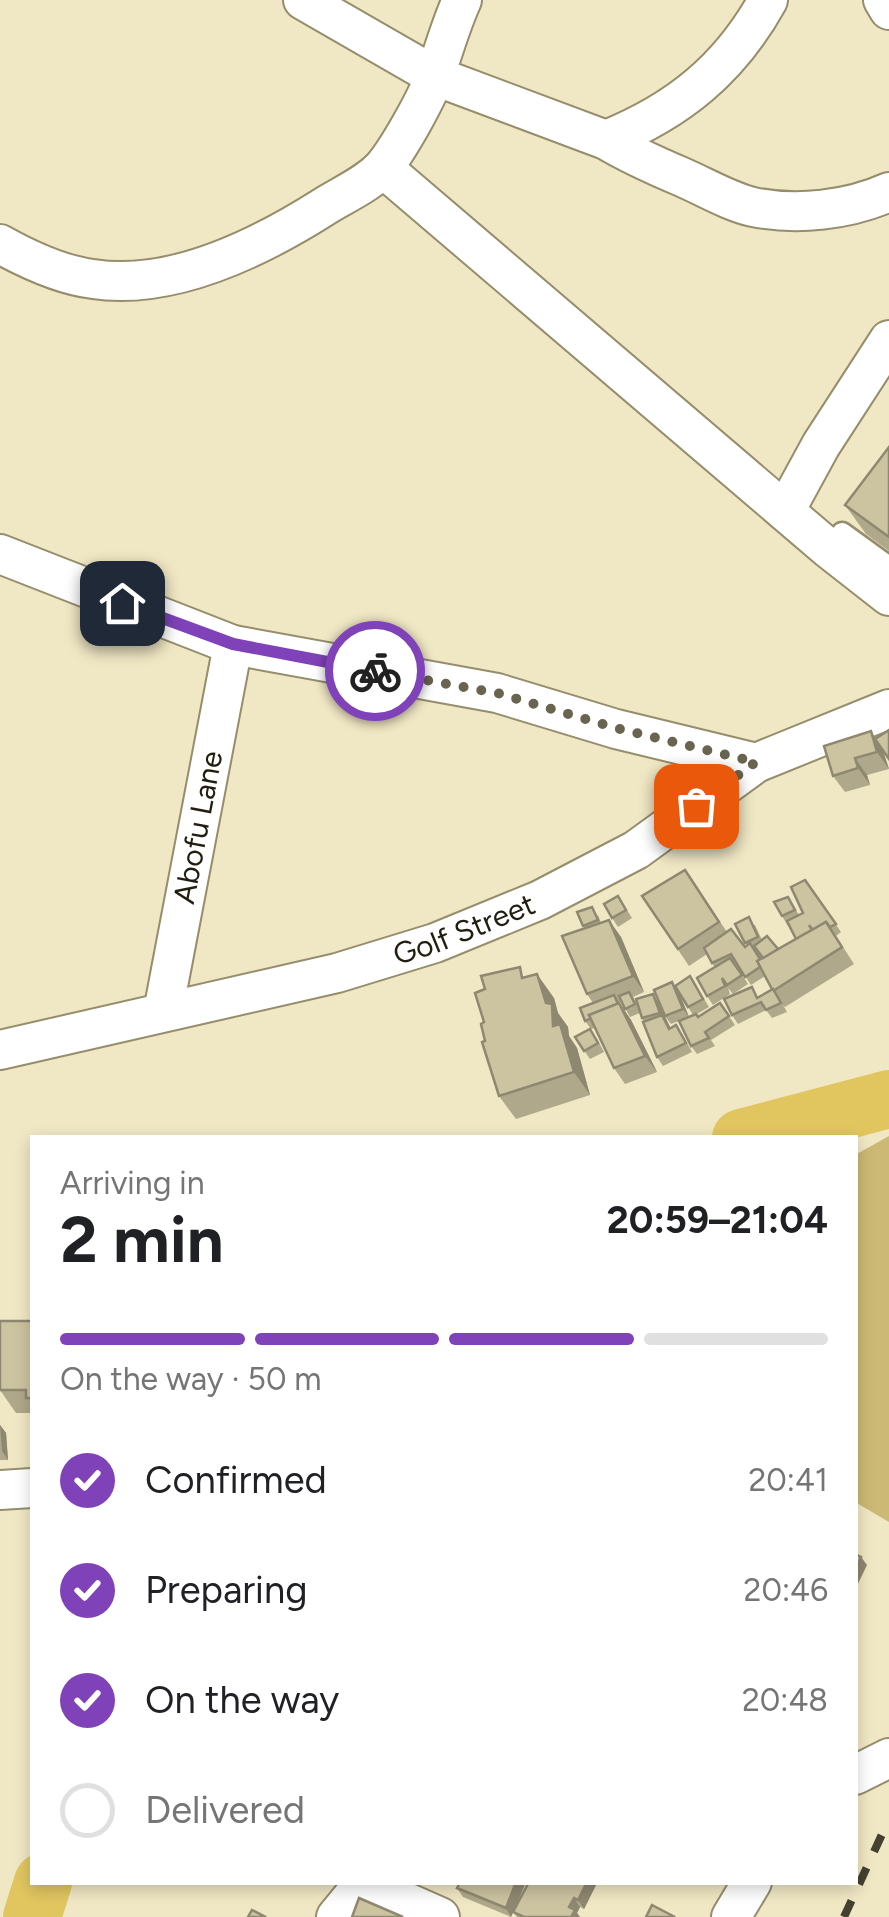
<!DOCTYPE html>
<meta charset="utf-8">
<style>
:root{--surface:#fff;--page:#f6f6f6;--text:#202124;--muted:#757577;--line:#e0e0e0;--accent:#7f42b8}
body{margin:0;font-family:Figtree,sans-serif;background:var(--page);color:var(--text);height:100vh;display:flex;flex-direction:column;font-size:38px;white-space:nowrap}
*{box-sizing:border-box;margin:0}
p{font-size:32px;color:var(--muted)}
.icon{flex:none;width:55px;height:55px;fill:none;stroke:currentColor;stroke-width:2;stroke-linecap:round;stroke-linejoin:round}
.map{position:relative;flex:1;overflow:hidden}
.side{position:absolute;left:30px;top:1135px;width:828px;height:750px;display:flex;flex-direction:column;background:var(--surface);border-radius:0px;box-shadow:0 5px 15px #0003}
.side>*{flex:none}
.pin{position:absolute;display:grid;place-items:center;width:85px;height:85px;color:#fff;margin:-42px;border-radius:20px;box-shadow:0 5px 15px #0006}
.courier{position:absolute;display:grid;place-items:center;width:100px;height:100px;margin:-50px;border:8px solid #7f42b8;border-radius:50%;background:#fff;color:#222;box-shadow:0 2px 12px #0007}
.overview em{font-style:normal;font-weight:700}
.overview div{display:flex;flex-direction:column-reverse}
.overview{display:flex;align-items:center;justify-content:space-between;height:170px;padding:0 30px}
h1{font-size:65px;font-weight:700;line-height:75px}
.bar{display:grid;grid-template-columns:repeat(4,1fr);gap:15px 10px;align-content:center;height:120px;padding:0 30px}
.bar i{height:12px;border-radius:8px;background:var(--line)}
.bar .current{background:var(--accent)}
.bar p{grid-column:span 4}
ol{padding:0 30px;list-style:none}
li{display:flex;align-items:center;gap:30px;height:110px}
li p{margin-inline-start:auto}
li .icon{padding:10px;border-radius:50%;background:var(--accent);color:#fff;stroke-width:4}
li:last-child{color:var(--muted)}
li i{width:55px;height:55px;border:5px solid var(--line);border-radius:50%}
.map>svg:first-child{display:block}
.green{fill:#ccb975}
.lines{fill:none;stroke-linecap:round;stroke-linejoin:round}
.river{stroke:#e1c660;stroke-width:58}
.lane-casing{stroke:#958d6c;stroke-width:25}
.street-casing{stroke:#958d6c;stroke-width:42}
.lane{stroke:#fff;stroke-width:20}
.street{stroke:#fff;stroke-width:38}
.rail{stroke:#454130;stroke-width:8;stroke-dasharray:18 18;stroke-linecap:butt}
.wall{fill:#afa88a}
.shaded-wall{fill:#8f8871}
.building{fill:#ccc3a1;stroke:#8f8871;stroke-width:2.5}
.done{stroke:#696450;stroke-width:10;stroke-dasharray:0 18}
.route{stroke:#7f42b8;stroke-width:12}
.labels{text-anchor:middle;stroke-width:8;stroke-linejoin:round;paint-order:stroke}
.street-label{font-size:30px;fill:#211e11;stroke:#f0e7c4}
</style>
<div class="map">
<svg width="889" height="1917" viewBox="0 0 889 1917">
<rect width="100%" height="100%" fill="#f0e7c4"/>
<path class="green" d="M889,1136V1522L855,1502V1155Z"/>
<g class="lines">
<g class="river">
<path d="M741,1138L889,1099"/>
<path d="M32,1917L43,1882"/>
</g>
<defs>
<path id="lane" d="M842,533L889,567"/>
<g id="street">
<path d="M303,0L435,76L606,140C631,155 656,166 682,177C705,187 730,202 753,207C797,216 849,210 889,192"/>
<path d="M883,0L889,10"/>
<path d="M606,140C678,111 730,69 768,0"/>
<path d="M383,168L829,549L889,596"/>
<path d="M0,244C27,259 61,275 93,279C171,291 257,249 322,208C340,196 371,183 385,165C400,146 429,95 436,72C445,47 451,24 462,0"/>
<path d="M785,511L821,445L889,340"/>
<path d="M0,554L233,645L497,693L616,729L756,763"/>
<path id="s1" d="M163,1012L233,645"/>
<path id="s2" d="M0,1050L337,973L435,943L540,900L636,850L756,763L889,709"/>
<path d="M0,1490L32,1488"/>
<path d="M855,1775L889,1758"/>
<path d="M336,1917L354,1895L372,1887L440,1917"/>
<path d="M731,1917L752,1882"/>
</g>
</defs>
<use href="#lane" class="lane-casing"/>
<use href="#street" class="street-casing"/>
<use href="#lane" class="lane"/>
<use href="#street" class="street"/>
<path class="rail" d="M844,1917L889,1819"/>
</g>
<g class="wall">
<path d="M889,447V551L866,534L845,505Z"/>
<path d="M824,746L883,751L889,769L867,775L870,785L845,792L833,776Z"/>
<path d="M685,870L727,932L745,947L747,945L735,924L755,925L762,940L778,949L796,939L782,916L788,897L799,915L803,913L805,880L841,932L836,936L854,964L785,1007L783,1005L787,1012L772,1018L766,1010L738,1024L732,1015L772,989L765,976L751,985L736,962L734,963L748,984L733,994L728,988L730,994L713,1005L707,996L715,968L707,954L689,966L642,896Z"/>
<path d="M618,896L632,918L618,927L612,918Z"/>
<path d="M598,915L601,923L621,937L644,992L633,997L639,1009L653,994L658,1002L670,1028L682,1034L692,1052L663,1066L657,1057L640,1013L630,1017L621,1001L619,1002L631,1020L657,1072L625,1084L614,1068L595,1028L591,1029L585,1021L593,1003L587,994L585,928L583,926Z"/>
<path d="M690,976L709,1007L697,1014L698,1017L720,1003L735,1025L711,1040L715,1046L697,1054L691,1046L679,1021L671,1024L665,1016L672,982L678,990L689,1017L693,1015L675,986Z"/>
<path d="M527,977L554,998L558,1013L568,1027L569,1036L577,1048L590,1095L516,1119L499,1096Z"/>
<path d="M575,1037H596L604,1052L590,1059Z"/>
<path d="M32,1321V1413H16L0,1390Z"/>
<path d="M0,1425L6,1433L8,1460H0Z"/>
<path d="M460,1882H526L514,1911L529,1882L597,1883L584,1909L580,1907L577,1913L580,1917H517L513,1912L511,1917L463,1897L457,1888Z"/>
</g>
<g class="shaded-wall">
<path d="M871,731L882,748L889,769L877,752Z"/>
<path d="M855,758L867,775L870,785L858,768Z"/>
<path d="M609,920L621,937L644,992L633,976Z"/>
<path d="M537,974L554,998L558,1013L568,1027L569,1036L577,1048L590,1095L574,1072L553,1026Z"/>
<path d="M672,982L678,990L689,1017L683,1009Z"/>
<path d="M653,994L658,1002L675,1037L660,1013Z"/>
<path d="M614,995L631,1020L657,1072L645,1056Z"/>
<path d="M0,1425L6,1433L8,1460L2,1451Z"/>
<path d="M861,1557L867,1565L855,1590V1569Z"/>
<path d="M516,1882H526L511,1917L506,1908Z"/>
<path d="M587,1882L597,1883L584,1909L578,1900Z"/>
<path d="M574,1898L580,1907L577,1913L580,1917H571L569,1907Z"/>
</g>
<g class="building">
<path d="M889,447V537L845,505Z"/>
<path d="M889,730V759L875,739Z"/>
<path d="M871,731L877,752L855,758L858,768L833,776L824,746Z"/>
<path d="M685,870L719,922L678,949L642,896Z"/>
<path d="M805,880L836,924L830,927L826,922L813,930L809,925L812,930L796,939L787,921L803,913L791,887Z"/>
<path d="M618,896L626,910L612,918L604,904Z"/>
<path d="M788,897L795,910L782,916L774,902Z"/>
<path d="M592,907L598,920L583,926L577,912Z"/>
<path d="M749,917L758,937L745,943L735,924Z"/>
<path d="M609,920L633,976L587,994L562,936Z"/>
<path d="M826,922L842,947L773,991L757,961Z"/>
<path d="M731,929L745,947L750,943L760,959L757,961L760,967L745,977L731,954L712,963L704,948Z"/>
<path d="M767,936L778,949L763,958L754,946Z"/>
<path d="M730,958L742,975L727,985L722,978L725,986L707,996L697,978Z"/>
<path d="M520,967L522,978L537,974L546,1003L552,1004L553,1026L560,1024L574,1072L499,1096L482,1042L485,1041L481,1024L484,1022L475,993L485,989L481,976Z"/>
<path d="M690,976L703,999L688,1007L675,986Z"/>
<path d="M672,982L683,1009L665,1016L654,990Z"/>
<path d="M752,987L757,998L773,989L781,1003L766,1010L761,1002L732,1015L724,999Z"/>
<path d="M629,992L635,1004L625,1009L619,996Z"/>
<path d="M653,994L660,1013L642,1018L636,999Z"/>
<path d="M614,995L618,1004L589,1015L591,1018L585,1021L580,1008Z"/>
<path d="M619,1003L645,1056L614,1068L589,1015Z"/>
<path d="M720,1003L729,1016L705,1032L709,1038L691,1046L679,1021L696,1014L698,1017Z"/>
<path d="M662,1015L669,1029L676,1025L686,1043L657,1057L643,1022Z"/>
<path d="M590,1029L598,1043L584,1051L575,1037Z"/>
<path d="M0,1321H32V1398H26V1390H0Z"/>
<path d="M855,1554L861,1557L855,1569Z"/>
<path d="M460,1882H516L506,1908L457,1888Z"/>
<path d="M529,1882H587L578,1900L574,1898L569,1907L575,1910L571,1917H524L513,1912Z"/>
<path d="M359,1898L403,1917H352Z"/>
<path d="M652,1905L675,1917H646Z"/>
<path d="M252,1910L266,1917H248Z"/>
</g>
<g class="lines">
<path class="done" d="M375,671L497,693L616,728L756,762L696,806"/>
<path class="route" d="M122,603L233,644L375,671"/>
</g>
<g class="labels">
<g class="street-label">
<text dy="10" stroke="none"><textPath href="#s1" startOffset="188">Abofu Lane</textPath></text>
<text dy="10" stroke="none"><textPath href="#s2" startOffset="480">Golf Street</textPath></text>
</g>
</g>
</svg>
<div class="pin" style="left:696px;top:806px;background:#ea580c"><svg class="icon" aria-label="bag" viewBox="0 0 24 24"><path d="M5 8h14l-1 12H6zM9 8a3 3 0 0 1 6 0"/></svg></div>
<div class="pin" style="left:122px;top:603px;background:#1f2937"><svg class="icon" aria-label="home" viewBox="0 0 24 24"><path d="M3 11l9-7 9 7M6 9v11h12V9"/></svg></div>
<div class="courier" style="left:375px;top:671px"><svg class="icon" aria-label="bike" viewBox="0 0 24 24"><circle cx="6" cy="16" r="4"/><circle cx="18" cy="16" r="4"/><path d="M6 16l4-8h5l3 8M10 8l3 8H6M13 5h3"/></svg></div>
<section class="side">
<div class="overview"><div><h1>2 min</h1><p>Arriving in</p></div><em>20:59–21:04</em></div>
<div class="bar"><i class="current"></i><i class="current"></i><i class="current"></i><i></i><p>On the way · 50 m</p></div>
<ol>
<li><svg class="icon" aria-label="check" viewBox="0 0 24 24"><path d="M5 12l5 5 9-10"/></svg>Confirmed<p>20:41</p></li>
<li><svg class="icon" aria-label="check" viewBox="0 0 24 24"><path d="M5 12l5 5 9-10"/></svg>Preparing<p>20:46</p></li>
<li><svg class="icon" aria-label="check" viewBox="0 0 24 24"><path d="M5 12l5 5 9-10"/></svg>On the way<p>20:48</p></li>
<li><i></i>Delivered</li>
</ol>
</section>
</div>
